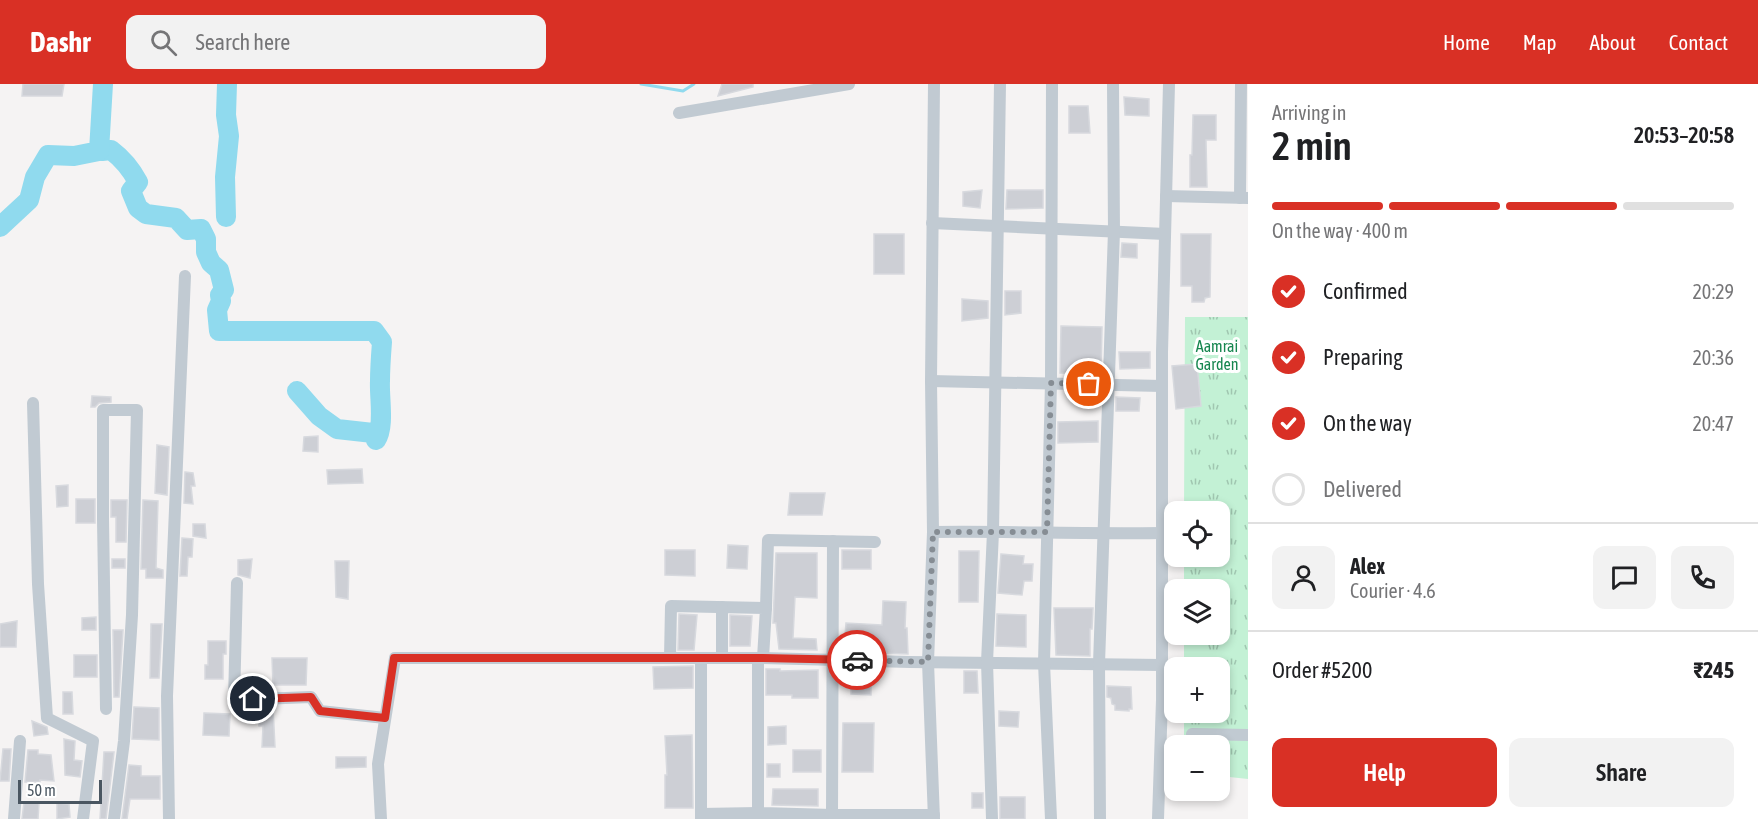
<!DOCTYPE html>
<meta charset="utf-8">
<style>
:root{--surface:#fff;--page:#f2f2f2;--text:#202124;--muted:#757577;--line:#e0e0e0;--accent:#d93025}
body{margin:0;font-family:"Asap Condensed",sans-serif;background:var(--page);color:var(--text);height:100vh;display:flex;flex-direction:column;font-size:22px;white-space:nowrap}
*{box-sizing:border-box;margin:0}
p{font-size:20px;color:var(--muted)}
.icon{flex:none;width:33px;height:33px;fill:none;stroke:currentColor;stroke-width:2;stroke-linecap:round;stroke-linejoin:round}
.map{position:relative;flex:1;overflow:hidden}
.details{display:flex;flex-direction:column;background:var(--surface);width:510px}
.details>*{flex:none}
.buttons{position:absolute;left:1164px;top:417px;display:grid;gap:12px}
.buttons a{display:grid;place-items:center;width:66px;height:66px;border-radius:12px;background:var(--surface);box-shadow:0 3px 9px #0003;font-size:30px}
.scale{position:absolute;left:18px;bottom:15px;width:84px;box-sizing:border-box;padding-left:6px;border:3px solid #4a5661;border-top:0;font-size:16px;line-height:21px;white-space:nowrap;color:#4a5661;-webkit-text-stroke:4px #fff;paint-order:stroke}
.pin{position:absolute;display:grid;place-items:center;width:51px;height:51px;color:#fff;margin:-26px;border:3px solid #fff;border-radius:50%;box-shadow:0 2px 6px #0007}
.courier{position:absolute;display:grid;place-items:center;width:60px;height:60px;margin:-30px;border:4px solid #d93025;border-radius:50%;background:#fff;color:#222;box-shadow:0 2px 8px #0007}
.head em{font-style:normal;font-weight:600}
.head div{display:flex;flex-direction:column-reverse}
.head{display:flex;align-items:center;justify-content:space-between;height:102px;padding:0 24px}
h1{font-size:39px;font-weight:600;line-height:45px}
.bar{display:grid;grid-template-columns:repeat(4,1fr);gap:9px 6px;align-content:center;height:72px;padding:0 24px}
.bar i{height:8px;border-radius:4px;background:var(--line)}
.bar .selected{background:var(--accent)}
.bar p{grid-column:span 4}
.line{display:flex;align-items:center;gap:15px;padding:0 24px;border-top:2px solid var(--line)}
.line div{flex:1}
.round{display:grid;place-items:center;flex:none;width:63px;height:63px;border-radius:12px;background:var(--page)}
ol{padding:0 24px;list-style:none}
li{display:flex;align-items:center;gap:18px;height:66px}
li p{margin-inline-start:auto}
li .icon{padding:6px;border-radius:50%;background:var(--accent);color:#fff;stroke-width:4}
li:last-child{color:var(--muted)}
li i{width:33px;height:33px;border:3px solid var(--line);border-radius:50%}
.primary-button{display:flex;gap:12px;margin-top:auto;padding:12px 24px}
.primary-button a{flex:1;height:69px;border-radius:12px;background:var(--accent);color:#fff;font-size:24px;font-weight:600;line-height:69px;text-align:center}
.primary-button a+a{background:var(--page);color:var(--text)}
header{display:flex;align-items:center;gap:36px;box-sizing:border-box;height:84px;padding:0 30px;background:var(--accent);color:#fff}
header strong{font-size:28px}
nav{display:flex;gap:33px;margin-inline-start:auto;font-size:21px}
.search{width:420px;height:54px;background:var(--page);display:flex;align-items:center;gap:15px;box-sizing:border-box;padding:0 21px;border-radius:12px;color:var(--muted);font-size:22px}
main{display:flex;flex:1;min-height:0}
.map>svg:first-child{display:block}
.park{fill:url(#park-tufts)}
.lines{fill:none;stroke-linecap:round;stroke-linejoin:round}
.stream{stroke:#90daee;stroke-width:3}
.river{stroke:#90daee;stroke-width:20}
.building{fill:#cdcfd5;stroke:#d7d9de;stroke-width:1.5}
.minor{stroke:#c1cad2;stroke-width:12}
.done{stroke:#868d94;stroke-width:6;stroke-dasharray:0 10.8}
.route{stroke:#d93025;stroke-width:8}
.labels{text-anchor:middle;stroke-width:6;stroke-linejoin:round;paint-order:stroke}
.park-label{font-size:16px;fill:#17864f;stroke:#fff}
</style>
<header>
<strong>Dashr</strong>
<div class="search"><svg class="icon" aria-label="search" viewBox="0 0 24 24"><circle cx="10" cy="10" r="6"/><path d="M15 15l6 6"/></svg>Search here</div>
<nav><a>Home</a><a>Map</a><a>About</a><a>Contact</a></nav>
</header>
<main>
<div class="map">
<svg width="1248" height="735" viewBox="0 0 1248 735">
<defs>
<pattern id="park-tufts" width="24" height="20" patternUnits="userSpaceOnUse" patternTransform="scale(1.5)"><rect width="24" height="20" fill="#c3f1d5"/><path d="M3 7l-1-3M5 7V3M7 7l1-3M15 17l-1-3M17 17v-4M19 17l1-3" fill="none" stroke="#a0c6b0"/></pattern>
</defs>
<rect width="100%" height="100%" fill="#f5f3f3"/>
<path class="park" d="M1185,233H1248V695L1220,692V662L1184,661V629L1220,628V584L1184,583V551L1220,550V506L1184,505V473L1220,472V428H1184Z"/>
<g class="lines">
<path class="stream" d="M641,0L683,7L694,0"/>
<g class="river">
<path d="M102,67L111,66C123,75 131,85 138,98L131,107L138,124L146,130L176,134L187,146L201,145L206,155V168L211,179L219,186L224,206L220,211L221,217L217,226L219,247H374L382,258C381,271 380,284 380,297C379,313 385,343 376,356L373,349L337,345L319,332L297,307"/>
<path d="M226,133L225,93L229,52L226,31L227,0"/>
<path d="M0,143L29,116L35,93L48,71L74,72L99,67L103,0"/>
</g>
</g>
<g class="building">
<path d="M23,0H64L62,12H22Z"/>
<path d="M722,0H753V3L718,12Z"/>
<path d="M1124,13L1149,15V32L1125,31Z"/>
<path d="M1069,22H1088L1090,49H1069Z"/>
<path d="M1193,31H1216V56H1206L1207,103H1190V71H1192Z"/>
<path d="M982,106L980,124L963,122V108Z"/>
<path d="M1007,106H1043V124L1006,125Z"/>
<rect x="874" y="150" width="30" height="40"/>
<path d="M1181,150H1211L1210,213L1205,214L1204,218H1192V202H1181Z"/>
<path d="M1122,159L1137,160V174L1121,173Z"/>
<path d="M1005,207H1021V229L1005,231Z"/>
<path d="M962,215L988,217V234L962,237Z"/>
<path d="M1061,242L1102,243L1101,290L1060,289Z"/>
<path d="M1119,268H1150V284L1120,285Z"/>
<path d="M1197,280L1201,322L1176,325L1172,282Z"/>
<path d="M92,312L111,313V318L99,319L95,323H91Z"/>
<path d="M1116,313L1140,314L1139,327H1116Z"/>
<path d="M1098,337V358L1058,359V338Z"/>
<path d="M318,352V368L303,367L304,353Z"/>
<path d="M157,361L169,363L167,411L155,409Z"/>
<path d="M362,385L363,399L328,400L327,386Z"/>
<path d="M185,388L193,389L195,402H191L193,420L184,419Z"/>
<path d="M68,401V422L57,423L56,402Z"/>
<path d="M790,409H825L822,431H788Z"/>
<rect x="76" y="415" width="19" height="24"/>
<path d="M111,416H127L126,458H116V433H111Z"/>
<path d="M143,416L158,417L156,484L163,486V494H146V485H141Z"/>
<path d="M193,440H205L206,454L193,452Z"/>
<path d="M182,454L193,455L192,473H188L187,492H180Z"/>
<path d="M728,461L748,462L747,485L727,484Z"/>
<path d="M665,466H695V492L665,491Z"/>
<rect x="842" y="466" width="29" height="19"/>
<path d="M959,467H979L978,518H959Z"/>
<path d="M776,469H817V514L795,513L793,554L816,555L817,566L779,565L776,539H773Z"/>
<path d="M1001,470L1024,472L1023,480H1033L1032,497H1024L1022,511L998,509Z"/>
<rect x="112" y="475" width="13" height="9"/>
<path d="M252,475L250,494L238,491V476Z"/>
<path d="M335,477H349L348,515L336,513Z"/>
<path d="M883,517L906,518L905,544H907L908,570L877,569L844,564L846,539L882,541Z"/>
<path d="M1054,524H1093L1092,545H1090V572L1056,571Z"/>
<path d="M679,530L697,531L694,566H678Z"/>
<path d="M997,530L1026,531V563L996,562Z"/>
<path d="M730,531L752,532L750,562H730Z"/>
<path d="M96,533V546H82V534Z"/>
<path d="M17,537L16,563H0V540Z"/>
<path d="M151,540H162L159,594H150Z"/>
<path d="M113,546H123L119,613H114Z"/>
<path d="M208,557H226V570H223V595H205V581H208Z"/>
<rect x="74" y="571" width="23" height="22"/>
<path d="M272,574H307L306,601H273Z"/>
<path d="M693,582V604L654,605L653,583Z"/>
<path d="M766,585H780V587L818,586V614H792V611H766Z"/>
<path d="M851,587H871V611L851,610Z"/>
<path d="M964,587H977L978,609H964Z"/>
<path d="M1107,602L1131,603L1132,625H1129V627L1115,626V621L1112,620L1111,614L1107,613Z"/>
<path d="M63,608H72L73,630H63Z"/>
<path d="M134,623L159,624V656L132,655Z"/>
<path d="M258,623H273L275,663H262L263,642H259Z"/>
<path d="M999,627L1019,628L1018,643L999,642Z"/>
<path d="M204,629L230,630L229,652L203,651Z"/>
<path d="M32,637L47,643L48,650L34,652Z"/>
<path d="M843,639H874L873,688H842Z"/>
<path d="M786,642V660L768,661V643Z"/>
<path d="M692,651L693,724H665V691H667L665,652Z"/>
<path d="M64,655L75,657L74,676L82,677L80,693L65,691Z"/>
<path d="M3,665H11L9,697H0Z"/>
<path d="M28,666H38V670L51,671L54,697L40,696V698H25Z"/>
<rect x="793" y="666" width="28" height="22"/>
<path d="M104,668H114L106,735H100Z"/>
<path d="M336,673H366V683L336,684Z"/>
<rect x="767" y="680" width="13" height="13"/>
<path d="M129,681L141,682V692H160V715H130L127,735H122Z"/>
<path d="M773,705H818V722L772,721Z"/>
<rect x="972" y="709" width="11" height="15"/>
<rect x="1000" y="713" width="25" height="22"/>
<path d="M24,718L39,719L38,735H22Z"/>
<path d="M57,719L69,720L70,733L57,735Z"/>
</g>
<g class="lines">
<g class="minor">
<path d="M934,0L931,297L933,448L928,578L934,735"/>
<path d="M679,29L849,0"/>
<path d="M1166,112L1248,114"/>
<path d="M1240,114L1241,0"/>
<path d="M932,139L1165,150"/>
<path d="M931,297L1162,302"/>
<path d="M33,319L38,500L47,634L93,657L83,735"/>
<path d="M933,448C1009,447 1086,450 1162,449"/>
<path d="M833,457L832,731H934"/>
<path d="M237,499L234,616L311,613L320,627L385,634"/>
<path d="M766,524L768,456L875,458"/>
<path d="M670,574L671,522L766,524L763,574"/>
<path d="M722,574V523"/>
<path d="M758,574V729L832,731V735"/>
<path d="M106,625L103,436V326H137L132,531L124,657L114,735"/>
<path d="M1192,650L1248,651"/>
<path d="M701,730L758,729V735"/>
<path d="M14,735L20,657"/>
<path d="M169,735L167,612L185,192"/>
<path d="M381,735L378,680L395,574H763L910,578L1162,581"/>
<path d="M701,735V574"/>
<path d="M992,735L987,578L993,448L1000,0"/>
<path d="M1051,735L1044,579L1051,299L1052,0"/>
<path d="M1100,735L1099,580L1114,147L1113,0"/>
<path d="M1158,735L1162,616V268L1169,0"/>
</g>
</g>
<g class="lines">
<path class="done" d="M857,576L928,578L933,448H1047L1051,299L1089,300"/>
<path class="route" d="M253,615L311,613L320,627L385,634L394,574H763L857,576"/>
</g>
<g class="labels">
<g class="park-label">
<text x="1217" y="268">Aamrai<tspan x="1217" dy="18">Garden</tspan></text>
</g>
</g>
</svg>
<div class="buttons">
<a><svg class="icon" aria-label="locate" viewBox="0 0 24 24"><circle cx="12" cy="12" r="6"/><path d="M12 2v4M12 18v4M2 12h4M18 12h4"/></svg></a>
<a><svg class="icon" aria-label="layers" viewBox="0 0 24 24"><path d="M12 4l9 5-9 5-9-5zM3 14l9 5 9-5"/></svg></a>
<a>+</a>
<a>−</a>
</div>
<div class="scale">50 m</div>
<div class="pin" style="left:1089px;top:300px;background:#ea580c"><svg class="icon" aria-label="bag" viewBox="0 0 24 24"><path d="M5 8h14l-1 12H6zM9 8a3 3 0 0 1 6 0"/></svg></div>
<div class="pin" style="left:253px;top:615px;background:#1f2937"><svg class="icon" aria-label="home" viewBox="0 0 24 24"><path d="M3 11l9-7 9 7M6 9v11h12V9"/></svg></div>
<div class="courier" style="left:857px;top:576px"><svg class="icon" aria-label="car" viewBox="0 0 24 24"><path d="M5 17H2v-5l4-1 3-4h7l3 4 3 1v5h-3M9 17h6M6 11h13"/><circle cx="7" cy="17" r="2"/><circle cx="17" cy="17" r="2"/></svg></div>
</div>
<section class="details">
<div class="head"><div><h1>2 min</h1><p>Arriving in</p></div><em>20:53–20:58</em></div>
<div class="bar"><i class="selected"></i><i class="selected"></i><i class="selected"></i><i></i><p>On the way · 400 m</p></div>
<ol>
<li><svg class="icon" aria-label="check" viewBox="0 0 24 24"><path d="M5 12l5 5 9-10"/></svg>Confirmed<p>20:29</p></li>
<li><svg class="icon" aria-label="check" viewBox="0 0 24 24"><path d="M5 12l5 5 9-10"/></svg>Preparing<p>20:36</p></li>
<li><svg class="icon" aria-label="check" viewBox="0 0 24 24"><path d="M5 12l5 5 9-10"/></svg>On the way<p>20:47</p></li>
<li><i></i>Delivered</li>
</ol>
<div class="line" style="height:108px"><a class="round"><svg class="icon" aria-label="person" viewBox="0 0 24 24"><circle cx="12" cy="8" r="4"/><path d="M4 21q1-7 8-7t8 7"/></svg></a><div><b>Alex</b><p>Courier · 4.6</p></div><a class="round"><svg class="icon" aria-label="chat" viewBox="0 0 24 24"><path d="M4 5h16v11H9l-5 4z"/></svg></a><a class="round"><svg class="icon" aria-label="phone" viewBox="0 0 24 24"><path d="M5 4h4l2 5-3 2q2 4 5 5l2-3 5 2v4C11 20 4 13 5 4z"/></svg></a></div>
<div class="line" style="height:78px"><div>Order #5200</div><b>₹245</b></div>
<div class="primary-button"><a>Help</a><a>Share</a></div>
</section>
</main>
